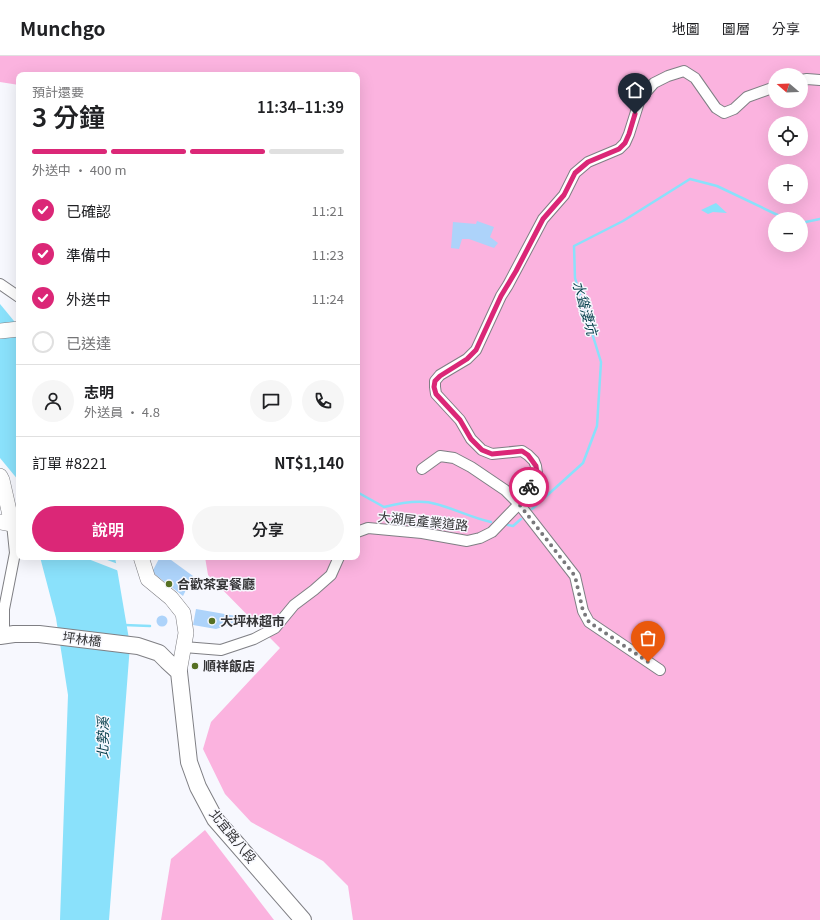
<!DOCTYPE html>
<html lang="zh-TW">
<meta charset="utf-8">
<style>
:root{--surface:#fff;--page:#f6f6f6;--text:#202124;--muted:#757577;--line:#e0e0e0;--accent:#db2777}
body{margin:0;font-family:Georgia,"Noto Sans TC",serif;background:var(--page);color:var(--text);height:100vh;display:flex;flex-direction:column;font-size:15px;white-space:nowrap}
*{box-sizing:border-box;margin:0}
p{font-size:13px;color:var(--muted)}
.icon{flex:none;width:22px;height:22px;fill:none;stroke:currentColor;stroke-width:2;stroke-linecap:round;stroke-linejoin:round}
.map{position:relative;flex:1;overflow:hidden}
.side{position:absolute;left:16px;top:16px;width:344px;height:488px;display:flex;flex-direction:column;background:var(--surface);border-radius:8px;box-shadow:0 4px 16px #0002}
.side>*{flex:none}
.needle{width:26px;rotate:289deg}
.fabs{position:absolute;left:768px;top:12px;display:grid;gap:8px}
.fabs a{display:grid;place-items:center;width:40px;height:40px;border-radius:50%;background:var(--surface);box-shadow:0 4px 16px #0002;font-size:20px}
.pin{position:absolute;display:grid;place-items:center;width:34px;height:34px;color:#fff;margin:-41px -17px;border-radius:50% 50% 50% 0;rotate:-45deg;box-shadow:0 0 4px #0007}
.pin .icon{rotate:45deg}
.courier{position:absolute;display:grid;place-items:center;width:40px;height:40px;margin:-20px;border:3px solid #db2777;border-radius:50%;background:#fff;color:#222;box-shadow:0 1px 5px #0007}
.headline em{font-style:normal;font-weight:600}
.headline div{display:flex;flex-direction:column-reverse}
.headline{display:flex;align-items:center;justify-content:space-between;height:68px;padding:0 16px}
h1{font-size:26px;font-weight:600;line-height:30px}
.bar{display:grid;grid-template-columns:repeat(4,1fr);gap:6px 4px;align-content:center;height:48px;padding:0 16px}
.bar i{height:5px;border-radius:3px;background:var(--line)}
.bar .on{background:var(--accent)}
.bar p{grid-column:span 4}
.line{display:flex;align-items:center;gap:10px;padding:0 16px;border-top:1px solid var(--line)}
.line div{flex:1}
.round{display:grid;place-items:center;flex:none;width:42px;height:42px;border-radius:21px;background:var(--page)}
ol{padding:0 16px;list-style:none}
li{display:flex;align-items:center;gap:12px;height:44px}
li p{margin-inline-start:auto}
li .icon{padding:4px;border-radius:50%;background:var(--accent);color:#fff;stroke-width:4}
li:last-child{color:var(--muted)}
li i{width:22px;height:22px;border:2px solid var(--line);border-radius:50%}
.action{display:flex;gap:8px;margin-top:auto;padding:8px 16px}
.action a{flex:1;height:46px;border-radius:24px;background:var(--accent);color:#fff;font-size:16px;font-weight:600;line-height:46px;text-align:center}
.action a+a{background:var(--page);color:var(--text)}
header{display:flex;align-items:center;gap:24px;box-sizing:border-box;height:56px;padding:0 20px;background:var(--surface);border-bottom:1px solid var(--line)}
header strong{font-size:19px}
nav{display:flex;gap:22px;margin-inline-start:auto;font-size:14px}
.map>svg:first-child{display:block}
.green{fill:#fbb3df;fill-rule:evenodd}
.water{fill:#8ae1fb}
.pier{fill:#f7f8fe}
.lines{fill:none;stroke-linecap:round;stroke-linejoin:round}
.stream{stroke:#8ae1fb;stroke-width:2.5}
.building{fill:#add3fa}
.street-casing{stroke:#7f7f84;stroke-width:12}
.secondary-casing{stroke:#7f7f84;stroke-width:16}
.primary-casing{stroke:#7f7f84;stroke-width:18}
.street{stroke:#fff;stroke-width:10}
.secondary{stroke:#fff;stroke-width:15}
.primary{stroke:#fff;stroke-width:16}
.done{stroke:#78787b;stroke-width:4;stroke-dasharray:0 7.2}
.route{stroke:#db2777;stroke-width:5}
.poi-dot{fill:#567023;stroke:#f7f8fe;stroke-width:1.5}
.labels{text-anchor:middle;stroke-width:3;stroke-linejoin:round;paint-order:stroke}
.street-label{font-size:13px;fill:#333335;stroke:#f7f8fe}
.poi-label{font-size:13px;font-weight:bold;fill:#333335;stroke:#f7f8fe;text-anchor:start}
.water-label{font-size:14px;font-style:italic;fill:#063e4b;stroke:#f7f8fe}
</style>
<header>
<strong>Munchgo</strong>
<nav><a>地圖</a><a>圖層</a><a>分享</a></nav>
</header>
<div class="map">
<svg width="820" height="864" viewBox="0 0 820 864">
<rect width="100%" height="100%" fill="#f7f8fe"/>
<g class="green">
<path d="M0,0H820V864H353L348,830L323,805L251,766L225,738L203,693L211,666L280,592L208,519L205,501H357V19H19V29L0,26ZM775,19H801V45H775ZM775,67H801V93H775ZM775,115H801V141H775ZM775,163H801V189H775Z"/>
<path d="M205,774L274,864H161L171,803Z"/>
</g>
<g class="water">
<path d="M716,147L727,157L713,156L708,158L701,154Z"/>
<path d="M0,248L19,271V425L0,402Z"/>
<path d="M40,501H115L130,589L109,864H60L68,639L56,562Z"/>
</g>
<path class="pier" d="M83,501H99L118,508L119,515Z"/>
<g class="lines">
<g class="stream">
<path d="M801,167L820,163"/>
<path d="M357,436L384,451C400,447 420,443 436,448C455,453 472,462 491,466"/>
<path d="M532,453L583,407L597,370L601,306L575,222L574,190L623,165L690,123L717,130L786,163"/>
<path d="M508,469L513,470L521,463"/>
<path d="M124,569L150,570"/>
</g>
</g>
<g class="building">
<path d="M477,165L494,171L490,181L498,187L494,192L469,183H462L459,193L451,192L453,166L476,168Z"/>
<path d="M160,501H167L193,520L183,540L152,516Z"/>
<path d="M196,553L242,561L235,567L216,573L193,569Z"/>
<circle cx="162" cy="565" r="5.5"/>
</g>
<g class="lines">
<defs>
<g id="street">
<path d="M801,24L807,23L820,24"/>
<path d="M0,228L19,241"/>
<path d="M422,413L440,400L454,402L471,411L505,434L519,448L575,520L583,555L589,566L660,614"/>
<path d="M357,476L368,472L422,477L467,485L480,482L492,476L519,448L537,417L536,410L534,405L528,399L522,395L492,398L482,394L471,383L460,364L436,338L435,331V325L440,319L467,303L476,294L501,240L508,229L543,163L564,139L575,117L588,106L619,93L625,87L629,78L640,43L654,27L668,20L684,15L695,22L716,52L724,57L734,53L747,41L775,31"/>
<path d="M4,579V553L15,497L12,468"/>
<path d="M184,591L221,594L254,583L275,572L294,549L314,534L331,519L339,501"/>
</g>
<g id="secondary">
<path d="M0,275L19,273"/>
<path d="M0,420L2,424L12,468L0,466"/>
<path d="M141,501L148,523L171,542L183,557L186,577L179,616"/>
</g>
<path id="primary" d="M0,580L14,578H39L138,590L159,597L167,605L179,616L189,706L198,731L215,763L303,864"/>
</defs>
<use href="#street" class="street-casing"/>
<use href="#secondary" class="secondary-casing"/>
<use href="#primary" class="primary-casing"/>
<use href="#street" class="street"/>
<use href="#secondary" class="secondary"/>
<use href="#primary" class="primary"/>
</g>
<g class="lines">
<path class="done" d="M529,431L519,448L575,520L583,555L589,566L648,606"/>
<path class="route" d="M529,431L537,417L536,410L528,399L522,395L492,398L482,394L471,383L460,364L436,338L434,331L435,325L440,320L467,303L476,294L501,240L516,215L543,163L564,139L575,117L588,106L619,93L625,87L629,78L635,58"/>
</g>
<g class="poi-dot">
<circle cx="169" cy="528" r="4"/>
<circle cx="212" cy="565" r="4"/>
<circle cx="195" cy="610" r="4"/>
</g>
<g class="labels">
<g class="street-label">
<text transform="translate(423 465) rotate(6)" y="5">大湖尾產業道路</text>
<text transform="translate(82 583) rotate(7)" y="5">坪林橋</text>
<text transform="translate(233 780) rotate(51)" y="5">北宜路八段</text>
</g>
<g class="poi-label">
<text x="177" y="533">合歡茶宴餐廳</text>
<text x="220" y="570">大坪林超市</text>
<text x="203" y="615">順祥飯店</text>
</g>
<g class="water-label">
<text transform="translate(585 252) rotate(74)" y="5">水聳淒坑</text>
<text transform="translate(103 682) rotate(-90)" y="5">北勢溪</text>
</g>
</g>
</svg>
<div class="fabs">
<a><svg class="needle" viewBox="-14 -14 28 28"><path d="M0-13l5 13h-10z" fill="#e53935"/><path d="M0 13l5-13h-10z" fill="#757577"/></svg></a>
<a><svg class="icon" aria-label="locate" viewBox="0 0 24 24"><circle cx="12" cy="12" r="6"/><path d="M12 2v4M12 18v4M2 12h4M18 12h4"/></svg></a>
<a>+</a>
<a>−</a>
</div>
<div class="pin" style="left:648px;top:606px;background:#ea580c"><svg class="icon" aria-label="bag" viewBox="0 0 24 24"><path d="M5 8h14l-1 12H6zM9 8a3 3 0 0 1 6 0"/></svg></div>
<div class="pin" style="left:635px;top:58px;background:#1f2937"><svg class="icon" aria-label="home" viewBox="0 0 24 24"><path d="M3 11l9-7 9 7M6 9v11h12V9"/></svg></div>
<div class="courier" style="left:529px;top:431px"><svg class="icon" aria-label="bike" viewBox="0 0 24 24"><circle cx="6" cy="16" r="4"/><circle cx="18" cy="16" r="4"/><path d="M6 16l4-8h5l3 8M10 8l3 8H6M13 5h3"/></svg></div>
<section class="side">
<div class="headline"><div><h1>3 分鐘</h1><p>預計還要</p></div><em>11:34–11:39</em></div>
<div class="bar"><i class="on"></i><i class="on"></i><i class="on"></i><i></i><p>外送中 · 400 m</p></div>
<ol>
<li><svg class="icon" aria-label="check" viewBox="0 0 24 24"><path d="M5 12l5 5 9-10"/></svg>已確認<p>11:21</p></li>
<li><svg class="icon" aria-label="check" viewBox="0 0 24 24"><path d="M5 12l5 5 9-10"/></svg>準備中<p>11:23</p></li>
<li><svg class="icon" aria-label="check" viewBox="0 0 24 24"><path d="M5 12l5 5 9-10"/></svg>外送中<p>11:24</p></li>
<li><i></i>已送達</li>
</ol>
<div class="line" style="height:72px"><a class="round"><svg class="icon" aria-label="person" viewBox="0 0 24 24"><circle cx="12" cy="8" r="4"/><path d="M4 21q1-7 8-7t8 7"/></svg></a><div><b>志明</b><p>外送員 · 4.8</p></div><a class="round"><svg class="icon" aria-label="chat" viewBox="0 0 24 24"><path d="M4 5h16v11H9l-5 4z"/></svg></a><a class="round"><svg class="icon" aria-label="phone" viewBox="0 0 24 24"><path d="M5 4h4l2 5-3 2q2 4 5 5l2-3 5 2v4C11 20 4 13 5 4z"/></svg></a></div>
<div class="line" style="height:52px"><div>訂單 #8221</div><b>NT$1,140</b></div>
<div class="action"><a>說明</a><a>分享</a></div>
</section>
</div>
